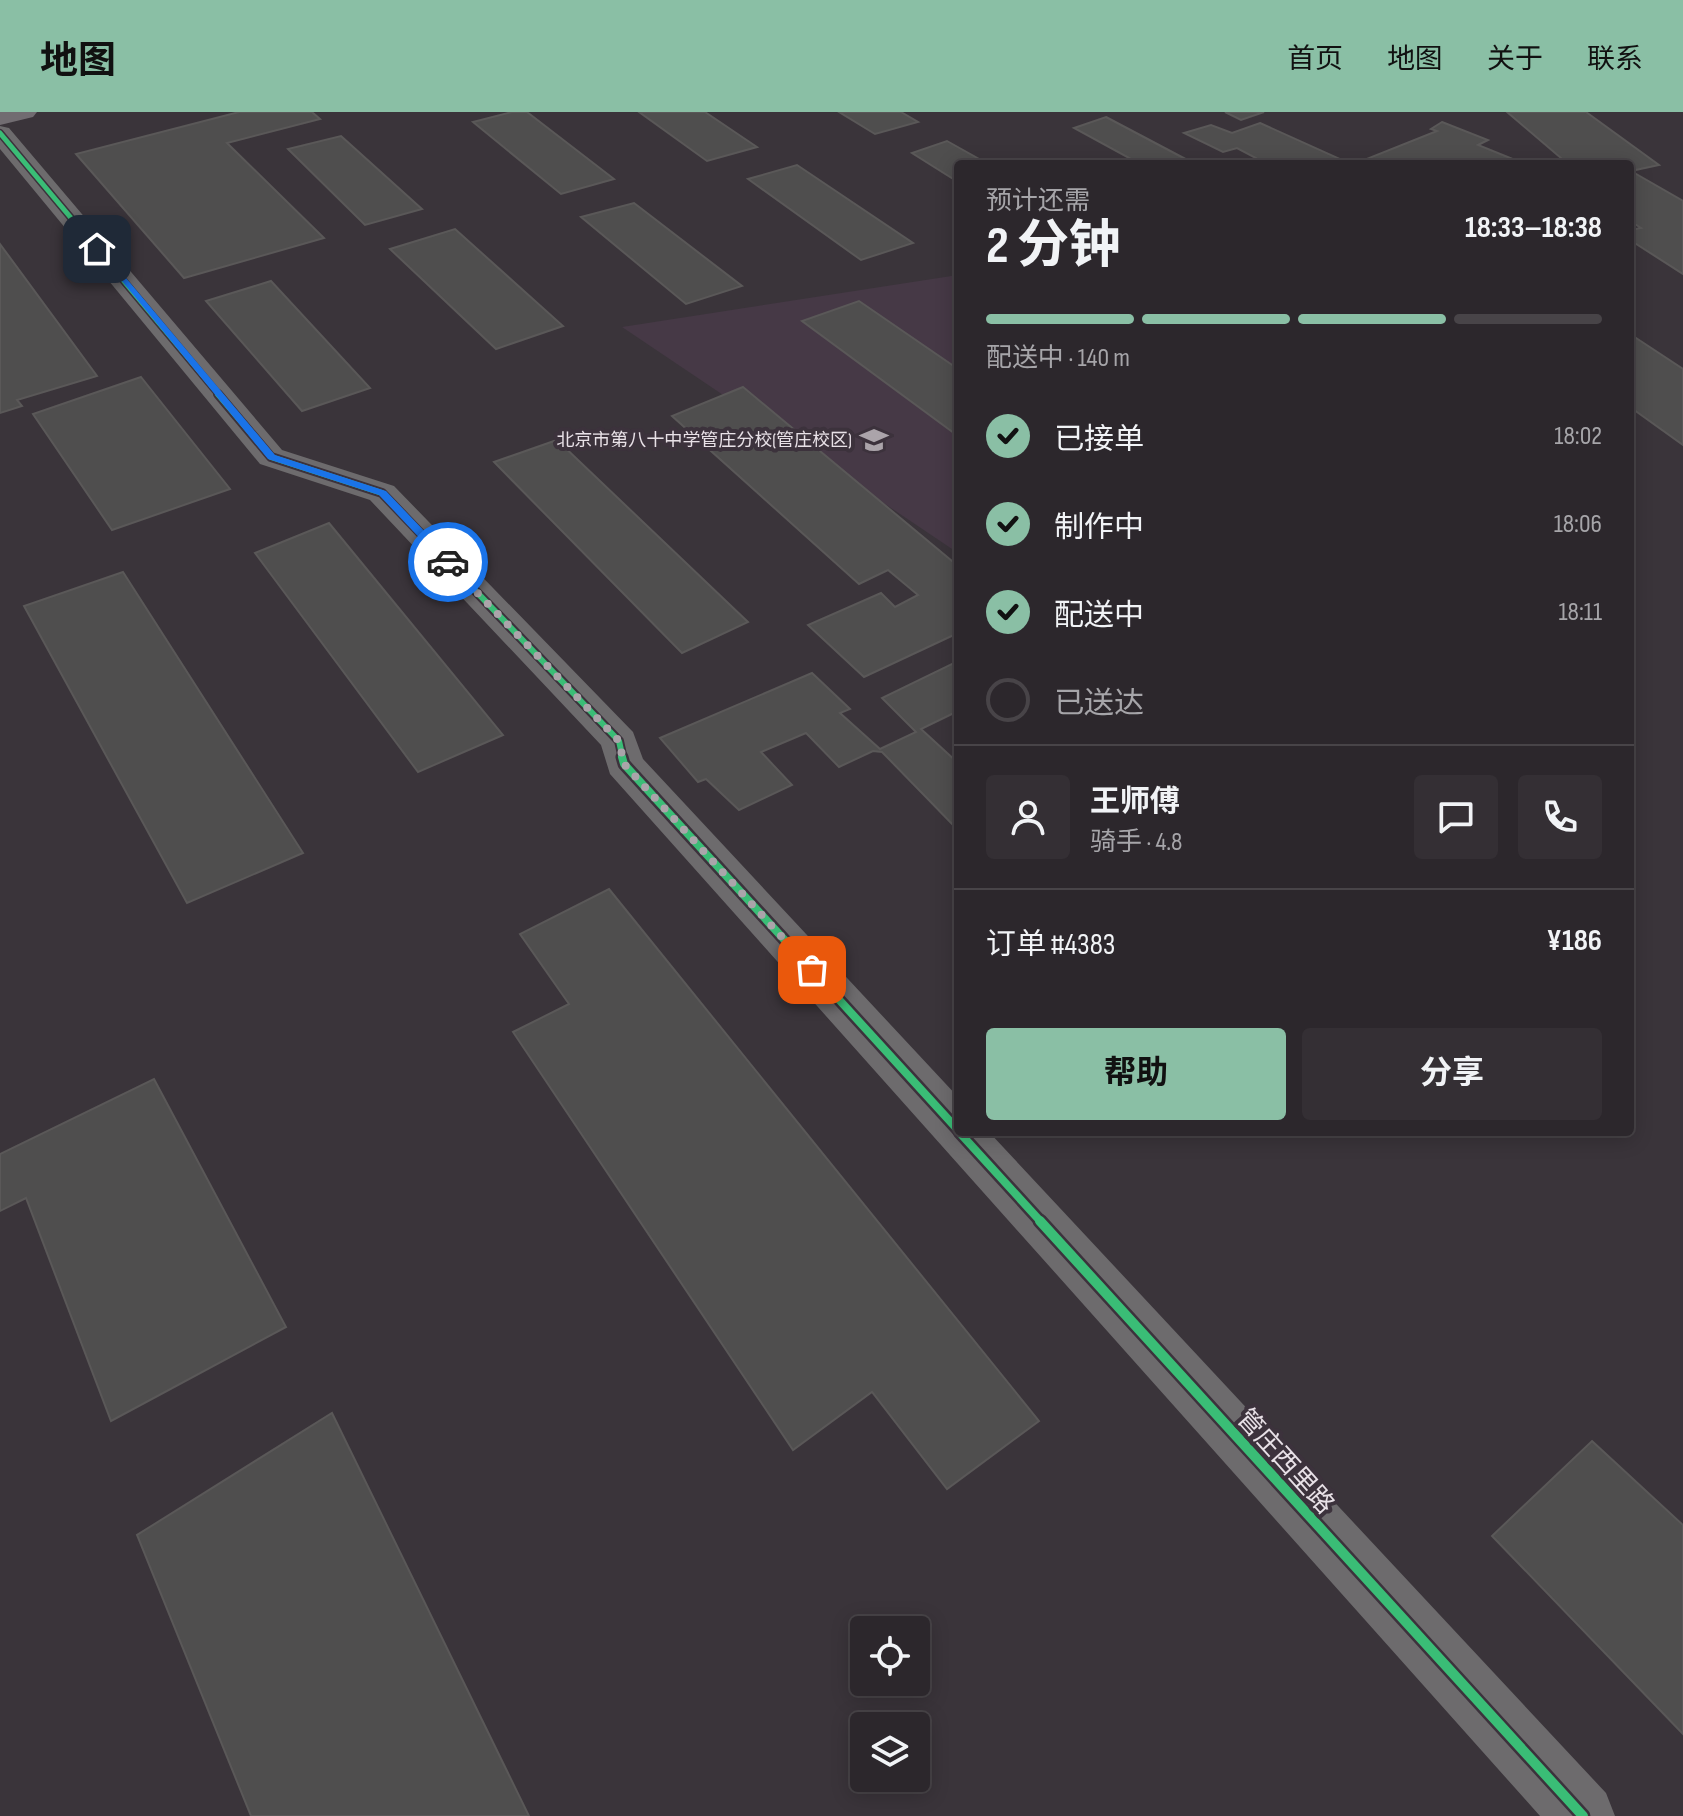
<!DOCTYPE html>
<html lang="zh">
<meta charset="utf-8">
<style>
:root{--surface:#2c272c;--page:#342f34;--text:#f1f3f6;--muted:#a6a5a9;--line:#484448;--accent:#8abfa5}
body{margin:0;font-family:"Sofia Sans Condensed","Noto Sans SC",sans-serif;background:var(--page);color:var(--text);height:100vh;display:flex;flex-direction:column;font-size:30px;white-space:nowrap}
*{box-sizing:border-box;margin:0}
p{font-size:26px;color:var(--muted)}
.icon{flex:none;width:44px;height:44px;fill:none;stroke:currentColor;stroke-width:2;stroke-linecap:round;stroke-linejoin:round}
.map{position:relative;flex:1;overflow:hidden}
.details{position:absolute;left:954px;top:48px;width:680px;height:976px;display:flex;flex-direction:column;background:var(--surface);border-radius:8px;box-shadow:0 4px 20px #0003,0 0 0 2px var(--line)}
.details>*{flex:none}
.buttons{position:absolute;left:850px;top:1504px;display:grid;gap:16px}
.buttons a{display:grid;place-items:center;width:80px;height:80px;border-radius:8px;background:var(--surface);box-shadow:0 4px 20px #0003,0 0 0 2px var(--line);font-size:40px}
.pin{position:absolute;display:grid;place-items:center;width:68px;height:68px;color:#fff;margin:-34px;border-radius:16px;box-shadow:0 4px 12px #0006}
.courier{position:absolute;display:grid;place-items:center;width:80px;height:80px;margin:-40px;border:6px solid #1a73e8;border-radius:50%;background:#fff;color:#222;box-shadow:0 2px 10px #0007}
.overview em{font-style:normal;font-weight:700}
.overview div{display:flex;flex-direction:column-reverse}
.overview{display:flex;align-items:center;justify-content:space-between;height:136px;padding:0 32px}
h1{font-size:52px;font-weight:700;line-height:60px}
.bar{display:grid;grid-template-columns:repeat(4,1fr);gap:12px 8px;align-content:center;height:96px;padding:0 32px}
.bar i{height:10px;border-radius:6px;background:var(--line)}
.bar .active{background:var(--accent)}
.bar p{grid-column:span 4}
.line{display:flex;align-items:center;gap:20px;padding:0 32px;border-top:2px solid var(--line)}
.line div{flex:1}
.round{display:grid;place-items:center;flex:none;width:84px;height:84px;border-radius:8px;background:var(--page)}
ol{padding:0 32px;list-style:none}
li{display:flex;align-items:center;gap:24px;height:88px}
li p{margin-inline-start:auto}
li .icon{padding:8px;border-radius:50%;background:var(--accent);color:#111;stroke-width:4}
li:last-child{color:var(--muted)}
li i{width:44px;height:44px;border:4px solid var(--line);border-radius:50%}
.action{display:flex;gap:16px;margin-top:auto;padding:16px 32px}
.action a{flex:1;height:92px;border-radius:8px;background:var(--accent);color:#111;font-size:32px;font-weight:700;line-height:92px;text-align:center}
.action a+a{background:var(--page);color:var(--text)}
header{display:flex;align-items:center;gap:48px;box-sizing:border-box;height:112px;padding:0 40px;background:var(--accent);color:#111}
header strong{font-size:38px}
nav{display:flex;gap:44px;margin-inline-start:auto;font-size:28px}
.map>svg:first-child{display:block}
.built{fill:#463946}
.building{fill:#4f4e4e;stroke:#5a5858;stroke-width:2}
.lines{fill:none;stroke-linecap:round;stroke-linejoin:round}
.street{fill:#6d6b6d;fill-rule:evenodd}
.secondary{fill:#716c71;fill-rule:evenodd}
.cycleway-far3-casing{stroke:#3c323c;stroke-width:8}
.cycleway-far2-casing{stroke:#3c323c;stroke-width:10}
.cycleway-far1-casing{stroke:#3c323c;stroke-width:13}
.cycleway-casing{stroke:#3c323c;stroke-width:15}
.cycleway-far3{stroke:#3abd76;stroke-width:5}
.cycleway-far2{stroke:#3abd76;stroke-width:6}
.cycleway-far1{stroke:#3abd76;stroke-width:8}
.cycleway{stroke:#3abd76;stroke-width:10}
.route{fill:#1a73e8}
.done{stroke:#aba4aa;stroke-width:8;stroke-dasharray:0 14.4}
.labels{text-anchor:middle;stroke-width:8;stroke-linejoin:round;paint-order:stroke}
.far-poi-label{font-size:18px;fill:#e8e1e7;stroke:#3c323c;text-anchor:end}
.near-street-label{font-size:26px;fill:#e8e1e7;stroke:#3c323c}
</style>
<header>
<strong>地图</strong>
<nav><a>首页</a><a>地图</a><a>关于</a><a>联系</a></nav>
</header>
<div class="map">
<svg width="1683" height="1704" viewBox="0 0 1683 1704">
<rect width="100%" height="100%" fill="#3a343a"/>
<path class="built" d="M958,163V441L622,215Z"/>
<g class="building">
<path d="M239,0H312L320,7L227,31L324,126L184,166L76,42Z"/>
<path d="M512,0H527L614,67L561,82L473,10Z"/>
<path d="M639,0H705L757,35L707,49Z"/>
<path d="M839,0H901L918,10L875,22Z"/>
<path d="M1225,0H1264L1241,8Z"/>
<path d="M1507,0H1586L1659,53L1631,59L1683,89V162L1630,128V118L1641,116L1630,109V52H1568Z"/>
<path d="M1106,5L1195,52H1140L1074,16Z"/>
<path d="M1442,10L1488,28L1478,33L1520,50L1381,52L1369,46L1437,19L1431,17Z"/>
<path d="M1260,11L1340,47L1347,52H1267L1237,36L1223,40L1184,21L1211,13L1232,21Z"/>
<path d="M341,24L422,97L365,113L288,37Z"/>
<path d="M947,29L988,52H958V70L912,41Z"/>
<path d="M797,53L913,131L861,148L748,67Z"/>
<path d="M634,91L742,174L686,192L581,105Z"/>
<path d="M455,117L563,214L496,237L390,137Z"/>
<path d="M0,132L97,264L17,288L22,294L0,301Z"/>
<path d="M271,169L370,276L302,299L206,189Z"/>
<path d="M859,189L958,257V324L802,209Z"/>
<path d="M1630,222L1683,257V333L1630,295Z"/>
<path d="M141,265L230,377L112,418L33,302Z"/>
<path d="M743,275L958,454V521L864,565L808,513L881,481L895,495L918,483L888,458L859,472L672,304Z"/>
<path d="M557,328L748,510L682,541L494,350Z"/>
<path d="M329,411L503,623L418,660L255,441Z"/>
<path d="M123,460L303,741L187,791L24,494Z"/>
<path d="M958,549V599L921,617L958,651L957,717L882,640L873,639L839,655L806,621L761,640L792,673L739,698L706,667L698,670L660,626L812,561L850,597L840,601L880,637L916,620L882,586Z"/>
<path d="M609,777L1039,1309L947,1377L872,1280L793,1338L513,920L569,892L520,822Z"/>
<path d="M154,967L286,1215L111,1309L26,1086L0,1099V1042Z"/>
<path d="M332,1301L529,1704H251L137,1423Z"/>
<path d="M1592,1329L1683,1413V1622L1492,1424Z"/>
</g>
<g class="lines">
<path class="street" d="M0,14L9,16L282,338L394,374L633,620L643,647L958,985V1020H989L1606,1681L1615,1704H1540L610,662L601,633L370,388L260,352L0,37Z"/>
<path class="secondary" d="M0,0H37L33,5L0,13Z"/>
<defs>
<path id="cycleway-far3" d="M0,21L220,284"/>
<path id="cycleway-far2" d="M218,282L271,345L382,381L619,629L623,647"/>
<g id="cycleway-far1">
<path d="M622,645L624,652L958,1018"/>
<path d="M959,1020L1042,1111"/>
</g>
<path id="cycleway" d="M1040,1109L1583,1704"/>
</defs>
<use href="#cycleway-far3" class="cycleway-far3-casing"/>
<use href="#cycleway-far2" class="cycleway-far2-casing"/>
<use href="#cycleway-far1" class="cycleway-far1-casing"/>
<use href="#cycleway" class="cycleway-casing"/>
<use href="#cycleway-far3" class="cycleway-far3"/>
<use href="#cycleway-far2" class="cycleway-far2"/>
<use href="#cycleway-far1" class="cycleway-far1"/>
<use href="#cycleway" class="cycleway"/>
</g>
<path class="route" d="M94,135H100L275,343L386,379L452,448V453H445L379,383L268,347Z"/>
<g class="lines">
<path class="done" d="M448,450L619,629L624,652L812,858"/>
</g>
<defs>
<symbol id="school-bare" viewBox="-9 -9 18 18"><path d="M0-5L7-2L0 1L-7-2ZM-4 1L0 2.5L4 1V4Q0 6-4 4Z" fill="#aba4aa" stroke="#3c323c" stroke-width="2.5" paint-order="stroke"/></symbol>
</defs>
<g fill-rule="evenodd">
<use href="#school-bare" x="854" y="308" width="40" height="40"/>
</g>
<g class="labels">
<g class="far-poi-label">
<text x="852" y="334">北京市第八十中学管庄分校(管庄校区)</text>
</g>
<g class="near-street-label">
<text transform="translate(1286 1349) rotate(48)" y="9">管庄西里路</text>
</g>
</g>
</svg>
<div class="buttons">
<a><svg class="icon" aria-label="locate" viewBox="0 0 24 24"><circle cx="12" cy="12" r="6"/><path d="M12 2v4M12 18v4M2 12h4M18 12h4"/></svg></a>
<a><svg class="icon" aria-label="layers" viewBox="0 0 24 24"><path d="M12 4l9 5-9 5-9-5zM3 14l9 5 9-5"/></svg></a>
</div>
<div class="pin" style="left:812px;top:858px;background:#ea580c"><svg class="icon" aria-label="bag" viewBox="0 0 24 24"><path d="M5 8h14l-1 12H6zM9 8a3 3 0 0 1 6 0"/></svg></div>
<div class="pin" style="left:97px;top:137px;background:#1f2937"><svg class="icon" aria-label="home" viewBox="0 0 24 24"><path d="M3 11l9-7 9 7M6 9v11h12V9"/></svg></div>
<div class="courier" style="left:448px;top:450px"><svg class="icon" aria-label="car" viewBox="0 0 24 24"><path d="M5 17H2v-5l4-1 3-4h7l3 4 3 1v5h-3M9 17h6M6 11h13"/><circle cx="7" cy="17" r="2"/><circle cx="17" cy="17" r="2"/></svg></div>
<section class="details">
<div class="overview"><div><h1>2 分钟</h1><p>预计还需</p></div><em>18:33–18:38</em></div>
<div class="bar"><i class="active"></i><i class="active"></i><i class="active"></i><i></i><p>配送中 · 140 m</p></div>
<ol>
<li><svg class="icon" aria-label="check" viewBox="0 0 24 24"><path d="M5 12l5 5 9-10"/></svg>已接单<p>18:02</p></li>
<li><svg class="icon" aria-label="check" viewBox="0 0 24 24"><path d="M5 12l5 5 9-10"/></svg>制作中<p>18:06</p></li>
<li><svg class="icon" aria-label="check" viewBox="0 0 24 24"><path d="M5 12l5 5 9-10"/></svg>配送中<p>18:11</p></li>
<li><i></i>已送达</li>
</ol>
<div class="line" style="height:144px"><a class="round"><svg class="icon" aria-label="person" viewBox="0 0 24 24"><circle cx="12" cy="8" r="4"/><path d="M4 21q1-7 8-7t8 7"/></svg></a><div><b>王师傅</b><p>骑手 · 4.8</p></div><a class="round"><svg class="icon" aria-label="chat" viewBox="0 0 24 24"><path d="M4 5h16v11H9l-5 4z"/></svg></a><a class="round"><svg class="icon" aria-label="phone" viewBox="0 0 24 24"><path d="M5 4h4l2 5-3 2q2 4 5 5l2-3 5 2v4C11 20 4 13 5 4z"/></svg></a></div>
<div class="line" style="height:104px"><div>订单 #4383</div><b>¥186</b></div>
<div class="action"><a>帮助</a><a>分享</a></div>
</section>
</div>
